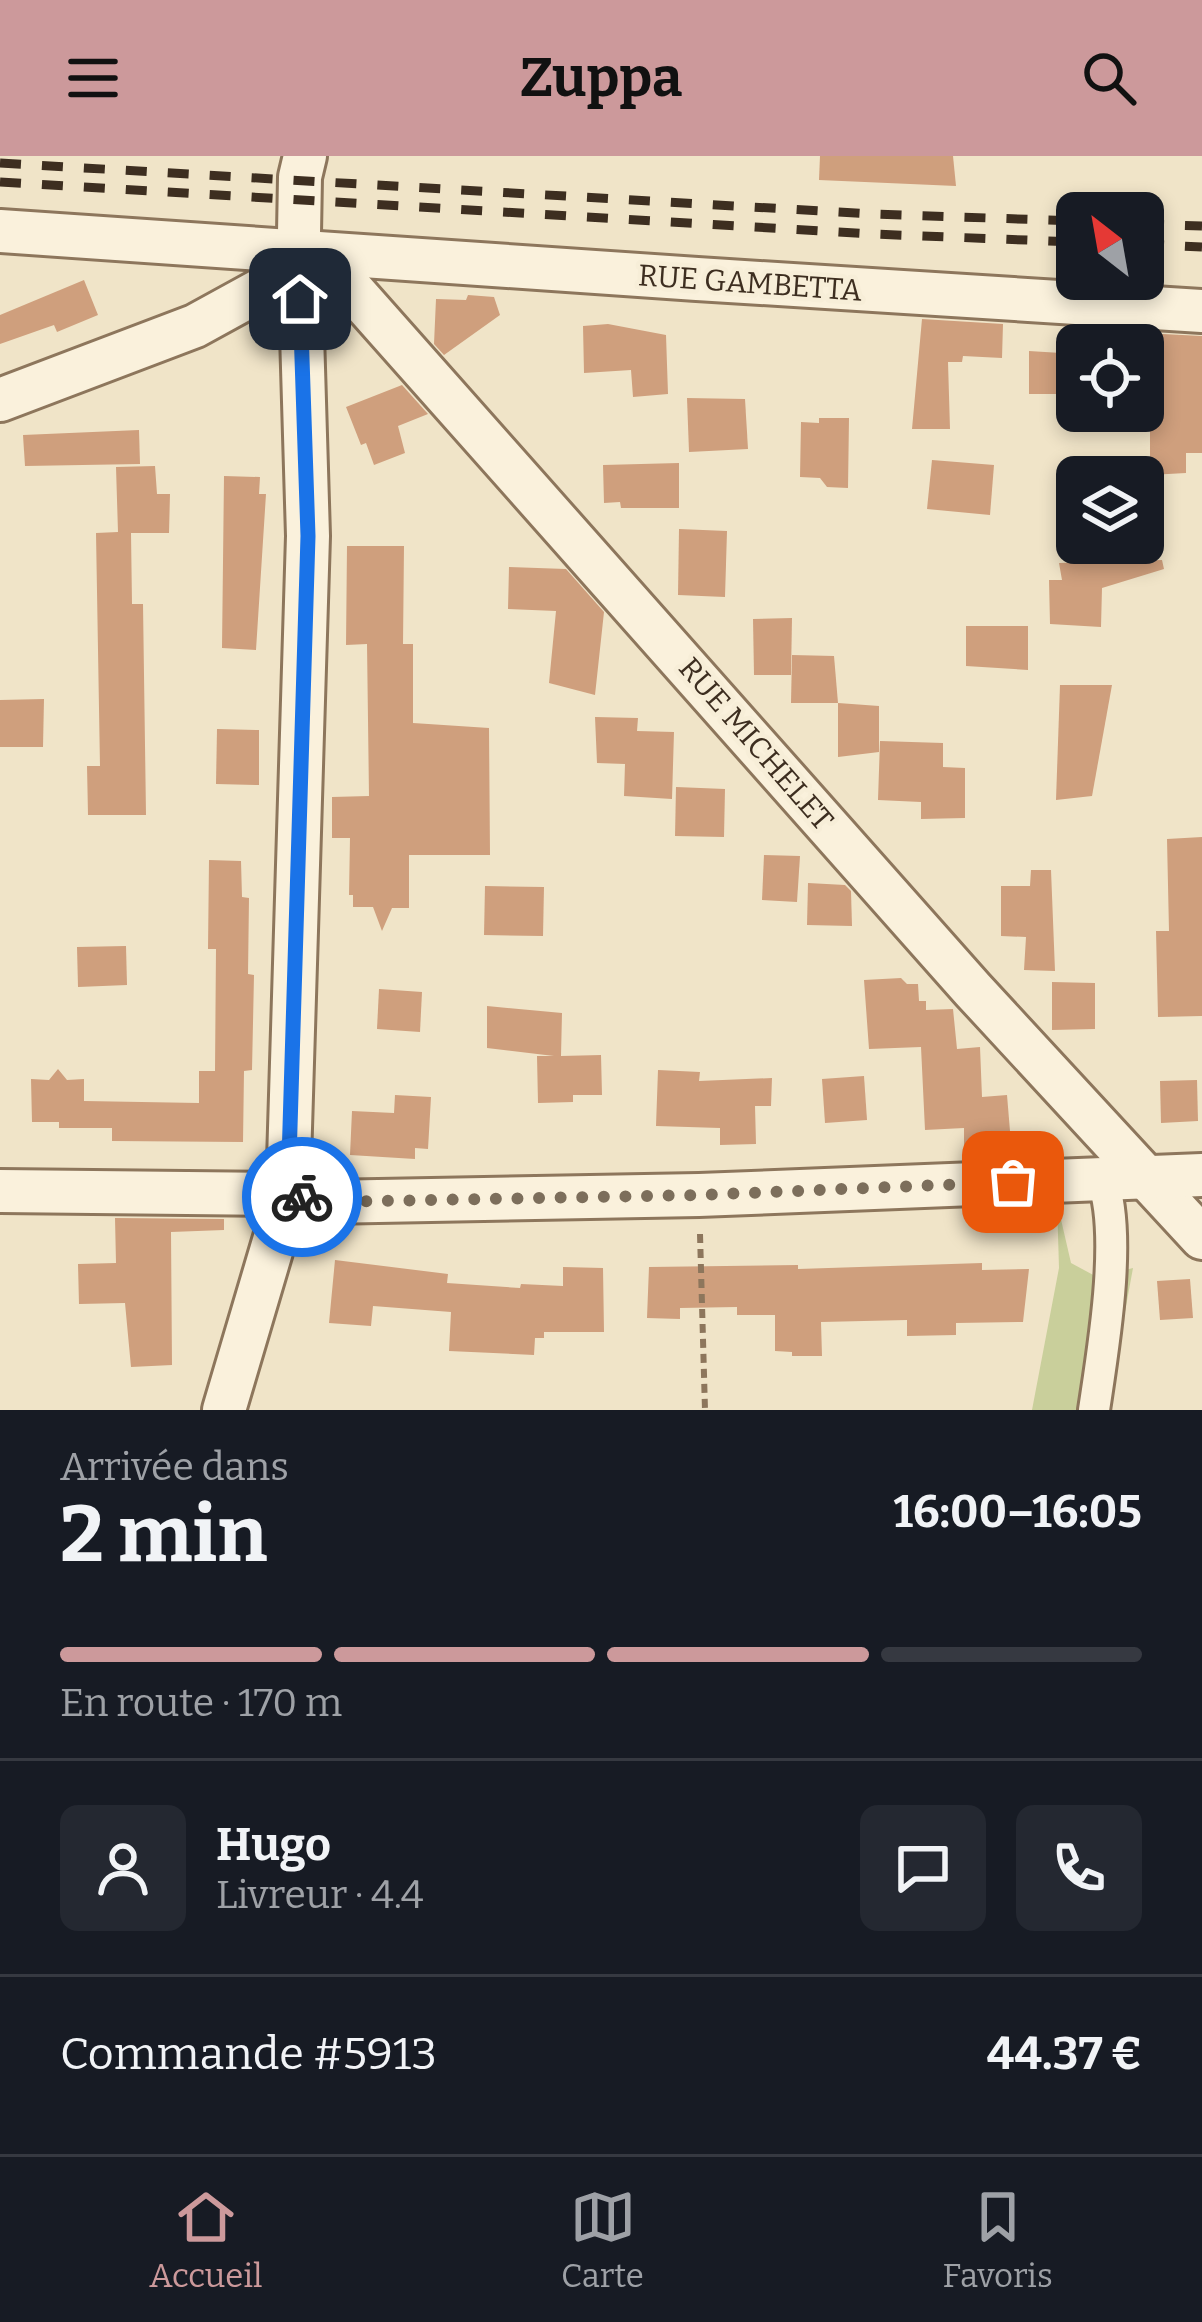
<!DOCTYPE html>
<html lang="fr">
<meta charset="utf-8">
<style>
:root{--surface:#171b24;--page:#242831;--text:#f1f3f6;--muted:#9ea1a6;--line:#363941;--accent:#cc999b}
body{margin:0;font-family:Bitter,serif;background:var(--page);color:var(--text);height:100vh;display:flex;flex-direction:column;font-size:45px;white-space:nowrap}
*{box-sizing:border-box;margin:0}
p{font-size:39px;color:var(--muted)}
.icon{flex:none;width:66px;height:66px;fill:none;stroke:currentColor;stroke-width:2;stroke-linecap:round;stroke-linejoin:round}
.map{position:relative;height:1254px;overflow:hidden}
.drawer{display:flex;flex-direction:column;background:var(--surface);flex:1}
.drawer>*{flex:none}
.needle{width:78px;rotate:329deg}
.controls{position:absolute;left:1056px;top:36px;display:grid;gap:24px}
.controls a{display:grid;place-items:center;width:108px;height:108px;border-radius:18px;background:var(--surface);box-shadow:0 6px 18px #0003;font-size:60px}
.pin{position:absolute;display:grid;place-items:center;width:102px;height:102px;color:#fff;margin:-51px;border-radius:24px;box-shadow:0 6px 18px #0006}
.courier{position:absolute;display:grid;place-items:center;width:120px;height:120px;margin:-60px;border:9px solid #1a73e8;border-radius:50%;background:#fff;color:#222;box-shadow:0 3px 15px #0007}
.overview em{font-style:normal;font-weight:700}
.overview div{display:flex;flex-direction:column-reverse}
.overview{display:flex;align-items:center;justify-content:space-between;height:204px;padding:0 60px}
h1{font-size:78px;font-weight:700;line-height:90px}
.bar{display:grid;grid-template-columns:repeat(4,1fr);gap:18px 12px;align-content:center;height:144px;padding:0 60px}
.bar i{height:15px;border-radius:9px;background:var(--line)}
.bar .selected{background:var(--accent)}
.bar p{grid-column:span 4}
.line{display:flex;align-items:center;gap:30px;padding:0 60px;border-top:3px solid var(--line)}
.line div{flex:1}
.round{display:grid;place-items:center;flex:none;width:126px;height:126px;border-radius:18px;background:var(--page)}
header{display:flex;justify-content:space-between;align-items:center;height:156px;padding:0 60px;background:var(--accent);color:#111;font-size:54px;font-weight:700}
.dock{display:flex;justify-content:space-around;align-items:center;height:168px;border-top:3px solid var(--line);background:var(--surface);font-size:33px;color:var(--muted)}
.dock a{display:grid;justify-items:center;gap:6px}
.dock .selected{color:var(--accent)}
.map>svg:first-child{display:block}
.green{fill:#c9cf9b}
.building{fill:#cf9f7d}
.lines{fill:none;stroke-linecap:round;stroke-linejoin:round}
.pedestrian-casing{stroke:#8d765c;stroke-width:36}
.minor-casing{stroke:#8d765c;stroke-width:48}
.path{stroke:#8d765c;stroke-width:6;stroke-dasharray:9 6;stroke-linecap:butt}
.pedestrian{stroke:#faf1dc;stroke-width:30}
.minor{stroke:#faf1dc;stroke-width:42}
.rail{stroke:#3d2e20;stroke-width:9;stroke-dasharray:21 21;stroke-linecap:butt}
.done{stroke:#7c6e5b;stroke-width:12;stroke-dasharray:0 21.6}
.route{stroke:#1a73e8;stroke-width:15}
.labels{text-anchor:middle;stroke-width:9;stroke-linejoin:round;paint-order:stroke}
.street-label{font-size:30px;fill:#3d2e20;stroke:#f7eed8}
</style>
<header><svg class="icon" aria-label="menu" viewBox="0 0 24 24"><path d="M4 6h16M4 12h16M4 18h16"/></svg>Zuppa<svg class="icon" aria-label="search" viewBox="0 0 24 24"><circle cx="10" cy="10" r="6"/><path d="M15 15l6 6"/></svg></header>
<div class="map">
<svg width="1202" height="1254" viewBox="0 0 1202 1254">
<rect width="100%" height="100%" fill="#f0e4c8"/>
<path class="green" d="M1057,1046L1071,1107L1097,1121L1133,1112L1107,1254H1032L1059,1112Z"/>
<g class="building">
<path d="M820,0H953L956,30L819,24Z"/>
<path d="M84,124L98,159L57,176L54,169L0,188V159Z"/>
<path d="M468,139L494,141L500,159L444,199L434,188L436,143L466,144Z"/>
<path d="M922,163L1003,168L1002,202L963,200L962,206H948L950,273H912Z"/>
<path d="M608,168L666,179L668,238L633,241L631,214L584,217L583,170Z"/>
<path d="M1143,177L1202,180V297H1186V317L1150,319V244H1143Z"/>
<path d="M1029,195L1077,198V238H1029Z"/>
<path d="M402,229L428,258L398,270L405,297L374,309L366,287L361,289L346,251Z"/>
<path d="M687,242L745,243L748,293L689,296Z"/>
<path d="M819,262H849L848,332L827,331L820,322L800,321L801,266L819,267Z"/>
<path d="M139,274L140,308L25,310L23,279Z"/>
<path d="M932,304L994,309L990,359L927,353Z"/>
<path d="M679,307V352H621L620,346L604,347L603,309Z"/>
<path d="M155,310L157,338H170L169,377H131L132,448H143L146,659H88L87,610H100L96,377L118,376L116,311Z"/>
<path d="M224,320L260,321L259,338H266L256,494L222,492Z"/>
<path d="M679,373L727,375L725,441L678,439Z"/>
<path d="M347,390H404L403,488H413V567L489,572L490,699H409V752H392L382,775L373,751H353V739H349L350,682H332V641L369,640L367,488L346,489Z"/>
<path d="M1162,404L1164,413L1102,432L1101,471L1050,468L1049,424H1062L1059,407Z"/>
<path d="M509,411L566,413L604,456L595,539L549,527L556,455L508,453Z"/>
<path d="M792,462L791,519H754L753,463Z"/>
<path d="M966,470H1028V514L966,510Z"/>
<path d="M792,499L834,500L838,547H791Z"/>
<path d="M1060,529H1112L1092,640L1056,644Z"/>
<path d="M44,543L43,591H0V544Z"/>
<path d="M838,547L879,550V596L838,601Z"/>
<path d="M595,561L638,562L637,575L674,576L672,643L624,640L625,608L597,607Z"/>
<path d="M217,573L259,574V629L216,628Z"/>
<path d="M880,585L943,587V611L965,612V662L921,663V646L878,644Z"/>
<path d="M676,631L725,633L724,681L675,680Z"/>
<path d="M1202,681V860L1158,861L1156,775H1169L1167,683Z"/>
<path d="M764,699L800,700L797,746L762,744Z"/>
<path d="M209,704L241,705L242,741L249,742L248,818L254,819L252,914L244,915L243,986L112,985V972H59V966H32L31,923L49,924L58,913L67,924L84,923V945L199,947V915H215L216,793H208Z"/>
<path d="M1031,714H1051L1055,815L1024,814L1026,781L1001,780V730H1030Z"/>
<path d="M808,727L845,729L851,735L852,770L807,769Z"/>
<path d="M485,730L544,731L543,780L484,779Z"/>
<path d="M126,790L127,829L78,831L77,791Z"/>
<path d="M901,822L907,828H918L919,845H926V854L953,853L957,893L980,891L982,941L1007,939L1011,987L964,991V972L925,974L921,891L869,893L864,824Z"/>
<path d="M1052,826L1095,827V873L1052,874Z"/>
<path d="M379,833L422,836L420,876L377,873Z"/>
<path d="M487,850L562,857L561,900L601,899L602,939H573V946L538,947L537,900H554L487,892Z"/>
<path d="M658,914L700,916L699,925L772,922L771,950H755L756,988L720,989V972L656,970Z"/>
<path d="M864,920L867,964L825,967L822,923Z"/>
<path d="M1197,924L1198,965L1161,967L1160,925Z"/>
<path d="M395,939L431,941L428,993L415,992V1003L350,999L352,955L394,957Z"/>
<path d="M115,1062L224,1063V1074L171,1076L172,1209L131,1211L125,1147L79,1148L78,1108L116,1107Z"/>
<path d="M335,1104L448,1118L447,1127L520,1132L521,1128L563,1130V1111L603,1112L604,1176H544V1182H535L534,1199L449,1195L451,1156L373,1150L371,1170L329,1167Z"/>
<path d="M982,1107V1114L1029,1113L1023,1166L956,1167V1179L907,1180V1164L821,1166L822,1200H792V1196L775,1195V1159H737V1151L680,1152V1163L647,1162L649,1111L798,1109V1113Z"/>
<path d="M1190,1123L1193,1162L1160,1164L1157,1125Z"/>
</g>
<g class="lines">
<defs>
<path id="pedestrian" d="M1094,1254C1103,1194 1123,1077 1102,1023"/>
<g id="minor">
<path d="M0,75C401,103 801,131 1202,155"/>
<path d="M299,113L319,117L354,136L973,834L1202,1082"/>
<path d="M0,244L195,170L299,113"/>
<path d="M0,1035L288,1038L326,1046L699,1039L1202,1019"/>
<path d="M224,1254L288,1038L308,380L299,77L300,21L305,0"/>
</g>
</defs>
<use href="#pedestrian" class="pedestrian-casing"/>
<use href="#minor" class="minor-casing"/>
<path class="path" d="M700,1078L705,1254"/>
<use href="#pedestrian" class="pedestrian"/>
<use href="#minor" class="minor"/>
<g class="rail">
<path d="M0,7L872,58L1077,65"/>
<path d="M0,26L871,78L1077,86"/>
<path d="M1143,68L1202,70"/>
<path d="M1143,88L1202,91"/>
</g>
</g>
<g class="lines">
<path class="done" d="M302,1041L326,1046L699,1039L1013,1026"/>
<path class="route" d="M300,143L308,380L288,1037L302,1041"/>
</g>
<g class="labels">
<g class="street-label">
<text transform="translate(750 127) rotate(4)" y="10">RUE GAMBETTA</text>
<text transform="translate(756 588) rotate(49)" y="10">RUE MICHELET</text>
</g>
</g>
</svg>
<div class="controls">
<a><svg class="needle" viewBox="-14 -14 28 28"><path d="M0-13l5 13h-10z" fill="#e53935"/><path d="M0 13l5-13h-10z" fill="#9ea1a6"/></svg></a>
<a><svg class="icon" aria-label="locate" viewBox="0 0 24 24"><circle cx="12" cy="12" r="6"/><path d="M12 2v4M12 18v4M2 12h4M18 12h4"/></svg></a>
<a><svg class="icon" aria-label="layers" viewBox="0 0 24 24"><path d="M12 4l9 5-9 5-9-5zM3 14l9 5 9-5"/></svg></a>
</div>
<div class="pin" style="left:1013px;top:1026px;background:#ea580c"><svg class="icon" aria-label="bag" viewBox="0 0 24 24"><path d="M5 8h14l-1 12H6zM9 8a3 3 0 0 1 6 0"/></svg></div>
<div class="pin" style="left:300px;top:143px;background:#1f2937"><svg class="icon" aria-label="home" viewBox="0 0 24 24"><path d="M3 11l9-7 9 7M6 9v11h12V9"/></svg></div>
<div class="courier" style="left:302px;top:1041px"><svg class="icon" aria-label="bike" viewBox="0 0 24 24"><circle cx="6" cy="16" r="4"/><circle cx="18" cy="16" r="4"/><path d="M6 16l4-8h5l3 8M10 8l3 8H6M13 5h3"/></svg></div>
</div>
<section class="drawer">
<div class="overview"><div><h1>2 min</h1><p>Arrivée dans</p></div><em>16:00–16:05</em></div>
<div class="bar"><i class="selected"></i><i class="selected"></i><i class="selected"></i><i></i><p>En route · 170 m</p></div>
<div class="line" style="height:216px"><a class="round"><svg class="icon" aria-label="person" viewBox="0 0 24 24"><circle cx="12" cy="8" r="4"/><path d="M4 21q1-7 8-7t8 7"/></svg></a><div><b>Hugo</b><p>Livreur · 4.4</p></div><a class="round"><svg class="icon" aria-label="chat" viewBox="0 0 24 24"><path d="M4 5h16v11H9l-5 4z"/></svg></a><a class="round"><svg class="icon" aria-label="phone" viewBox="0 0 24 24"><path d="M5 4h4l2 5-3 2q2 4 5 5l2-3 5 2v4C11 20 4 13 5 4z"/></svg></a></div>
<div class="line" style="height:156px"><div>Commande #5913</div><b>44.37 €</b></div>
</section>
<nav class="dock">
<a class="selected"><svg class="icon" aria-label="home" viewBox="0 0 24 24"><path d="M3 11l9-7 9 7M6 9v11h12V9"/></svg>Accueil</a>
<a><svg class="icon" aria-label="map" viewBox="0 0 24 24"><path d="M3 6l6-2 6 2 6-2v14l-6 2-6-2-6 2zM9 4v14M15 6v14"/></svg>Carte</a>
<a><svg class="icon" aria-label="saved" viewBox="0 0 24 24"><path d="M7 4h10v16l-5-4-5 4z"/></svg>Favoris</a>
</nav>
